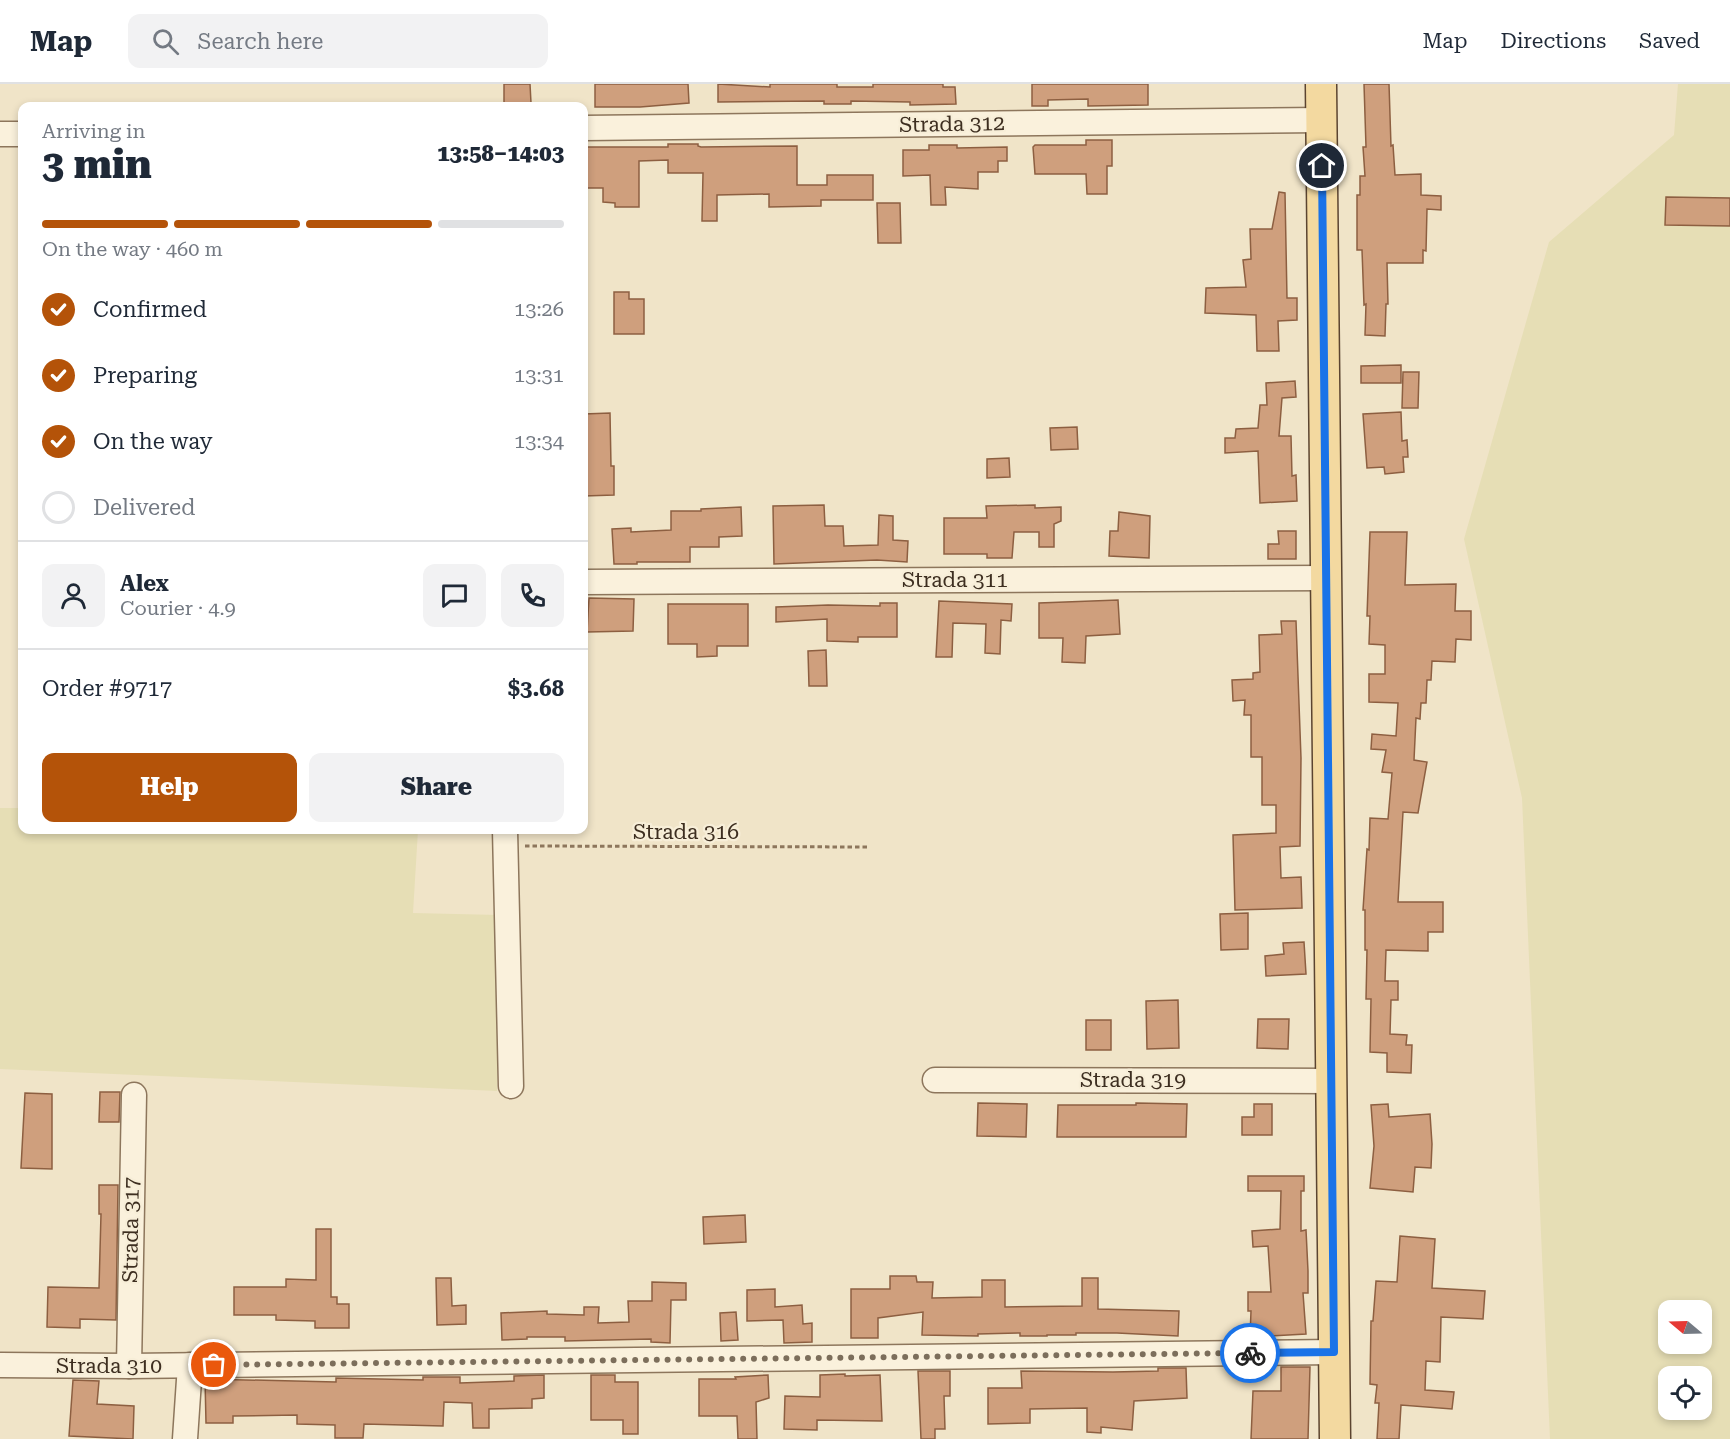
<!DOCTYPE html>
<meta charset="utf-8">
<style>
:root{--surface:#fff;--page:#f2f2f3;--text:#1f2937;--muted:#747a83;--line:#e0e1e3;--accent:#b45309}
body{margin:0;font-family:"Roboto Serif",serif;background:var(--page);color:var(--text);height:100vh;display:flex;flex-direction:column;font-size:22px;white-space:nowrap}
*{box-sizing:border-box;margin:0}
p{font-size:20px;color:var(--muted)}
.icon{flex:none;width:33px;height:33px;fill:none;stroke:currentColor;stroke-width:2;stroke-linecap:round;stroke-linejoin:round}
.map{position:relative;flex:1;overflow:hidden}
.details{position:absolute;left:18px;top:18px;width:570px;height:732px;display:flex;flex-direction:column;background:var(--surface);border-radius:12px;box-shadow:0 3px 9px #0003}
.details>*{flex:none}
.needle{width:39px;rotate:289deg}
.fabs{position:absolute;left:1658px;top:1216px;display:grid;gap:12px}
.fabs a{display:grid;place-items:center;width:54px;height:54px;border-radius:12px;background:var(--surface);box-shadow:0 3px 9px #0003;font-size:30px}
.pin{position:absolute;display:grid;place-items:center;width:51px;height:51px;color:#fff;margin:-26px;border:3px solid #fff;border-radius:50%;box-shadow:0 2px 6px #0007}
.courier{position:absolute;display:grid;place-items:center;width:60px;height:60px;margin:-30px;border:4px solid #1a73e8;border-radius:50%;background:#fff;color:#222;box-shadow:0 2px 8px #0007}
.headline em{font-style:normal;font-weight:800}
.headline div{display:flex;flex-direction:column-reverse}
.headline{display:flex;align-items:center;justify-content:space-between;height:102px;padding:0 24px}
h1{font-size:39px;font-weight:800;line-height:45px}
.bar{display:grid;grid-template-columns:repeat(4,1fr);gap:9px 6px;align-content:center;height:72px;padding:0 24px}
.bar i{height:8px;border-radius:4px;background:var(--line)}
.bar .on{background:var(--accent)}
.bar p{grid-column:span 4}
.line{display:flex;align-items:center;gap:15px;padding:0 24px;border-top:2px solid var(--line)}
.line div{flex:1}
.round{display:grid;place-items:center;flex:none;width:63px;height:63px;border-radius:12px;background:var(--page)}
ol{padding:0 24px;list-style:none}
li{display:flex;align-items:center;gap:18px;height:66px}
li p{margin-inline-start:auto}
li .icon{padding:6px;border-radius:50%;background:var(--accent);color:#fff;stroke-width:4}
li:last-child{color:var(--muted)}
li i{width:33px;height:33px;border:3px solid var(--line);border-radius:50%}
.primary-button{display:flex;gap:12px;margin-top:auto;padding:12px 24px}
.primary-button a{flex:1;height:69px;border-radius:12px;background:var(--accent);color:#fff;font-size:24px;font-weight:800;line-height:69px;text-align:center}
.primary-button a+a{background:var(--page);color:var(--text)}
header{display:flex;align-items:center;gap:36px;box-sizing:border-box;height:84px;padding:0 30px;background:var(--surface);border-bottom:2px solid var(--line)}
header strong{font-size:28px}
nav{display:flex;gap:33px;margin-inline-start:auto;font-size:21px}
.search{width:420px;height:54px;background:var(--page);display:flex;align-items:center;gap:15px;box-sizing:border-box;padding:0 21px;border-radius:12px;color:var(--muted);font-size:22px}
.map>svg:first-child{display:block}
.farmland{fill:#e6deb5;fill-rule:evenodd}
.building{fill:#cf9f7d;stroke:#8d5f41;stroke-width:1.5}
.lines{fill:none;stroke-linecap:round;stroke-linejoin:round}
.minor-casing{stroke:#8d765c;stroke-width:27}
.major-casing{stroke:#5b4430;stroke-width:33}
.path{stroke:#8d765c;stroke-width:3;stroke-dasharray:4.5 3;stroke-linecap:butt}
.minor{stroke:#faf1dc;stroke-width:24}
.major{stroke:#f3d9a0;stroke-width:30}
.done{stroke:#7c6e5b;stroke-width:6;stroke-dasharray:0 10.8}
.route{stroke:#1a73e8;stroke-width:8}
.labels{text-anchor:middle;stroke-width:4.5;stroke-linejoin:round;paint-order:stroke}
.street-label{font-size:21px;fill:#3d2e20;stroke:#f7eed8}
</style>
<header>
<strong>Map</strong>
<div class="search"><svg class="icon" aria-label="search" viewBox="0 0 24 24"><circle cx="10" cy="10" r="6"/><path d="M15 15l6 6"/></svg>Search here</div>
<nav><a>Map</a><a>Directions</a><a>Saved</a></nav>
</header>
<div class="map">
<svg width="1730" height="1355" viewBox="0 0 1730 1355">
<rect width="100%" height="100%" fill="#f0e4c8"/>
<g class="farmland">
<path d="M1678,0H1730V1355H1550L1522,714L1464,455L1549,158L1674,51ZM1668,1227H1701V1260H1668ZM1668,1293H1701V1326H1668Z"/>
<path d="M0,724H22V746H418L413,829L499,831L497,1007L0,985Z"/>
</g>
<g class="building">
<path d="M504,0H530L531,19H504Z"/>
<path d="M595,0H688L689,19L640,23H595Z"/>
<path d="M718,0L770,3V0H837V3H873V0H943V3H955L956,20L910,21V18L851,17V20H824V17L718,18Z"/>
<path d="M1032,0H1148V21L1088,22V15L1048,16V22H1032Z"/>
<path d="M1364,0H1389L1391,62L1393,61L1395,91L1421,90V111L1441,112V126L1427,125L1426,167L1423,166V179H1387L1388,220H1386L1385,252L1365,251L1366,220L1364,221L1362,166H1357V111H1360V92H1365L1363,63H1366Z"/>
<path d="M1086,56H1112V82H1107V110H1087L1086,90H1035L1033,63L1035,61H1086Z"/>
<path d="M668,60H698V62L701,63L797,62V101H827V91H873V116H821V122L769,123V110L717,111V137H702L703,89H668V76L639,77V123H615V119L603,118V104H584V63H668Z"/>
<path d="M929,61H957V64L1007,63V77H998V88H978V105L945,103L946,121H931L930,91L903,92V66H929Z"/>
<path d="M1279,108L1285,109L1287,214H1297V236L1278,237L1279,267H1257L1256,231L1205,229L1206,204L1246,203L1243,176L1251,175L1250,145H1272Z"/>
<path d="M1666,113L1730,114V142L1665,141Z"/>
<path d="M877,119H900L901,159H878Z"/>
<path d="M614,208H629V215H644V250H614Z"/>
<path d="M1401,281V299H1361V282Z"/>
<path d="M1403,288H1419L1418,324H1402Z"/>
<path d="M1295,297L1296,313L1282,314L1279,352H1291L1292,392L1296,391L1297,417L1260,419L1258,367L1225,369V354H1235L1236,345L1258,344L1260,321H1267L1266,299Z"/>
<path d="M1401,328L1402,357L1407,356L1408,373H1403L1404,388L1385,390L1384,383L1367,384L1363,330Z"/>
<path d="M610,329L611,382H614V411L584,412V330Z"/>
<path d="M1077,343L1078,365L1051,366L1050,344Z"/>
<path d="M1009,374L1010,393L987,394V375Z"/>
<path d="M824,421L825,442H843L844,462L878,461L879,431L893,432V456L908,457L907,478L877,476L774,480L773,422Z"/>
<path d="M1035,421V424L1061,423V437L1054,440V463H1039V448H1014L1012,474H987V470H944V434H987L986,422Z"/>
<path d="M741,423L742,452L719,453V463H690V478H637V480H614L612,445L631,444V448L671,446V427H701V425Z"/>
<path d="M1119,428L1150,432L1149,474L1109,472L1110,447H1118Z"/>
<path d="M1278,447H1296V475H1268V460H1279Z"/>
<path d="M1370,448H1407L1405,501L1456,500L1455,527H1471V556L1456,555L1455,578L1432,577L1431,596H1427L1426,619H1421L1420,635L1416,634L1414,676L1427,678L1418,729L1403,728L1398,818H1443V848H1428V867L1386,866L1385,897H1398V916H1391L1390,950L1407,951L1406,961H1412L1411,989L1387,988V969L1370,968L1371,915H1366L1367,866H1365V826H1363L1367,765L1369,766L1370,734L1388,735L1392,689L1382,688L1386,666L1371,665L1372,650L1396,652L1398,619L1369,618V590H1385V561L1369,560L1370,532H1367Z"/>
<path d="M589,514L634,515L633,547L587,548Z"/>
<path d="M1118,516L1120,550L1086,552L1085,579L1062,578L1063,554H1039V519Z"/>
<path d="M939,517L1012,520L1011,537L1001,536L1000,570L985,569L986,540L953,539L952,573H936Z"/>
<path d="M880,519H897V553H858V558L827,557V535L776,538V523L828,521L880,522Z"/>
<path d="M668,520H748V562H717V572L697,573V560H668Z"/>
<path d="M1281,537H1296L1301,674L1300,762L1280,763L1281,794L1301,793L1302,824L1235,826L1233,751L1276,749V721H1262V673H1251V631H1244L1245,616L1233,617L1232,596L1253,595V589L1260,588L1259,551L1282,550Z"/>
<path d="M826,566L827,602H809L808,567Z"/>
<path d="M1248,829V865L1221,866L1220,830Z"/>
<path d="M1304,858L1306,890L1266,892L1265,872L1284,870L1283,859Z"/>
<path d="M1178,916L1179,964L1147,965L1146,917Z"/>
<path d="M1258,935H1289L1288,965L1257,964Z"/>
<rect x="1086" y="936" width="25" height="30"/>
<path d="M100,1008H120L119,1038H99Z"/>
<path d="M25,1009L52,1010V1085L21,1084Z"/>
<path d="M978,1019L1027,1020L1026,1053L977,1052Z"/>
<path d="M1136,1019L1187,1020L1186,1053H1057L1058,1021H1136Z"/>
<path d="M1254,1020H1272V1051H1242V1033H1254Z"/>
<path d="M1388,1020L1389,1033L1430,1030L1432,1060L1431,1084L1415,1083L1413,1108L1370,1104L1374,1062L1371,1021Z"/>
<path d="M1248,1092H1304V1107H1301V1147L1306,1146L1308,1187V1209H1303L1306,1250L1250,1253L1251,1227H1248V1208H1271L1268,1162L1253,1163L1252,1147L1280,1145L1281,1107H1248Z"/>
<path d="M99,1101H118L116,1236L80,1235V1244L47,1243L48,1203L99,1204L101,1130H99Z"/>
<path d="M745,1131L746,1158L704,1160L703,1133Z"/>
<path d="M316,1145H331V1213H337V1220H349V1244H315V1237L276,1236V1231H234V1203H286V1195L316,1196Z"/>
<path d="M1400,1152L1435,1155L1432,1204L1485,1207L1483,1235L1441,1233L1440,1278L1426,1277L1425,1306L1454,1308L1452,1325L1401,1321L1399,1355H1377L1379,1319H1375L1377,1301L1370,1300L1371,1237H1373L1376,1197L1397,1198Z"/>
<path d="M890,1192H916L917,1198H933L932,1214L982,1213V1196H1005V1223L1082,1222V1194H1098V1225L1179,1227L1178,1252L1117,1249H1076V1251H1047V1252H1020V1249L978,1250V1252L922,1251L923,1228L878,1234V1254H851V1205H890Z"/>
<path d="M436,1194H451L452,1222L466,1221V1240L437,1241Z"/>
<path d="M652,1198L686,1199V1216H671L670,1259L651,1258V1255L565,1257V1253H527V1255L502,1256L501,1229L547,1227V1230L584,1231V1223H599L598,1239L629,1238L628,1217H652Z"/>
<path d="M775,1205V1223L802,1221L803,1240L812,1239V1258L784,1259L783,1236L747,1237V1206Z"/>
<path d="M736,1228L738,1256L721,1257L720,1229Z"/>
<path d="M1281,1283H1310L1308,1355H1251L1253,1307H1281Z"/>
<path d="M1158,1284H1186L1187,1314L1134,1317L1132,1346L1101,1343V1349L1087,1348V1324L1030,1325V1339L988,1340V1304H1022L1021,1287L1113,1288L1158,1287Z"/>
<path d="M918,1287H950V1312H944L945,1345H935V1355H921Z"/>
<path d="M845,1290V1292L880,1291L882,1337L817,1336V1346L784,1345L785,1312L820,1313V1291Z"/>
<path d="M544,1291V1314L532,1315V1324L489,1325V1344H473L472,1319L444,1318L443,1342L364,1340L363,1354H335V1341L297,1340V1331L233,1332V1339H206L205,1295L336,1298V1294L423,1296V1293H460V1299L514,1297V1292Z"/>
<path d="M591,1291H615V1298H638V1350H623V1336H591Z"/>
<path d="M768,1291L769,1314L756,1318L757,1355H738L737,1332H699V1295H736L735,1293Z"/>
<path d="M73,1296L99,1297L97,1320L134,1322L133,1355L69,1352Z"/>
</g>
<g class="lines">
<defs>
<g id="minor">
<path d="M584,44L1321,36"/>
<path d="M0,50H22"/>
<path d="M584,498L1326,494"/>
<path d="M505,746L511,1002"/>
<path d="M935,996L1331,997"/>
<path d="M0,1281L129,1282L1334,1268"/>
<path d="M129,1282L134,1011"/>
<path d="M185,1355L190,1281"/>
</g>
<path id="major" d="M1321,0L1335,1355"/>
</defs>
<use href="#minor" class="minor-casing"/>
<use href="#major" class="major-casing"/>
<path class="path" d="M525,762L868,763"/>
<use href="#minor" class="minor"/>
<use href="#major" class="major"/>
</g>
<g class="lines">
<path class="done" d="M214,1281L1250,1269"/>
<path class="route" d="M1250,1269L1334,1268L1322,82"/>
</g>
<g class="labels">
<g class="street-label">
<text transform="translate(952 40) rotate(-1)" y="7">Strada 312</text>
<text x="955" y="503">Strada 311</text>
<text x="686" y="755">Strada 316</text>
<text x="1133" y="1003">Strada 319</text>
<text transform="translate(131 1146) rotate(-89)" y="7">Strada 317</text>
<text x="109" y="1289">Strada 310</text>
</g>
</g>
</svg>
<div class="fabs">
<a><svg class="needle" viewBox="-14 -14 28 28"><path d="M0-13l5 13h-10z" fill="#e53935"/><path d="M0 13l5-13h-10z" fill="#747a83"/></svg></a>
<a><svg class="icon" aria-label="locate" viewBox="0 0 24 24"><circle cx="12" cy="12" r="6"/><path d="M12 2v4M12 18v4M2 12h4M18 12h4"/></svg></a>
</div>
<div class="pin" style="left:214px;top:1281px;background:#ea580c"><svg class="icon" aria-label="bag" viewBox="0 0 24 24"><path d="M5 8h14l-1 12H6zM9 8a3 3 0 0 1 6 0"/></svg></div>
<div class="pin" style="left:1322px;top:82px;background:#1f2937"><svg class="icon" aria-label="home" viewBox="0 0 24 24"><path d="M3 11l9-7 9 7M6 9v11h12V9"/></svg></div>
<div class="courier" style="left:1250px;top:1269px"><svg class="icon" aria-label="bike" viewBox="0 0 24 24"><circle cx="6" cy="16" r="4"/><circle cx="18" cy="16" r="4"/><path d="M6 16l4-8h5l3 8M10 8l3 8H6M13 5h3"/></svg></div>
<section class="details">
<div class="headline"><div><h1>3 min</h1><p>Arriving in</p></div><em>13:58–14:03</em></div>
<div class="bar"><i class="on"></i><i class="on"></i><i class="on"></i><i></i><p>On the way · 460 m</p></div>
<ol>
<li><svg class="icon" aria-label="check" viewBox="0 0 24 24"><path d="M5 12l5 5 9-10"/></svg>Confirmed<p>13:26</p></li>
<li><svg class="icon" aria-label="check" viewBox="0 0 24 24"><path d="M5 12l5 5 9-10"/></svg>Preparing<p>13:31</p></li>
<li><svg class="icon" aria-label="check" viewBox="0 0 24 24"><path d="M5 12l5 5 9-10"/></svg>On the way<p>13:34</p></li>
<li><i></i>Delivered</li>
</ol>
<div class="line" style="height:108px"><a class="round"><svg class="icon" aria-label="person" viewBox="0 0 24 24"><circle cx="12" cy="8" r="4"/><path d="M4 21q1-7 8-7t8 7"/></svg></a><div><b>Alex</b><p>Courier · 4.9</p></div><a class="round"><svg class="icon" aria-label="chat" viewBox="0 0 24 24"><path d="M4 5h16v11H9l-5 4z"/></svg></a><a class="round"><svg class="icon" aria-label="phone" viewBox="0 0 24 24"><path d="M5 4h4l2 5-3 2q2 4 5 5l2-3 5 2v4C11 20 4 13 5 4z"/></svg></a></div>
<div class="line" style="height:78px"><div>Order #9717</div><b>$3.68</b></div>
<div class="primary-button"><a>Help</a><a>Share</a></div>
</section>
</div>
